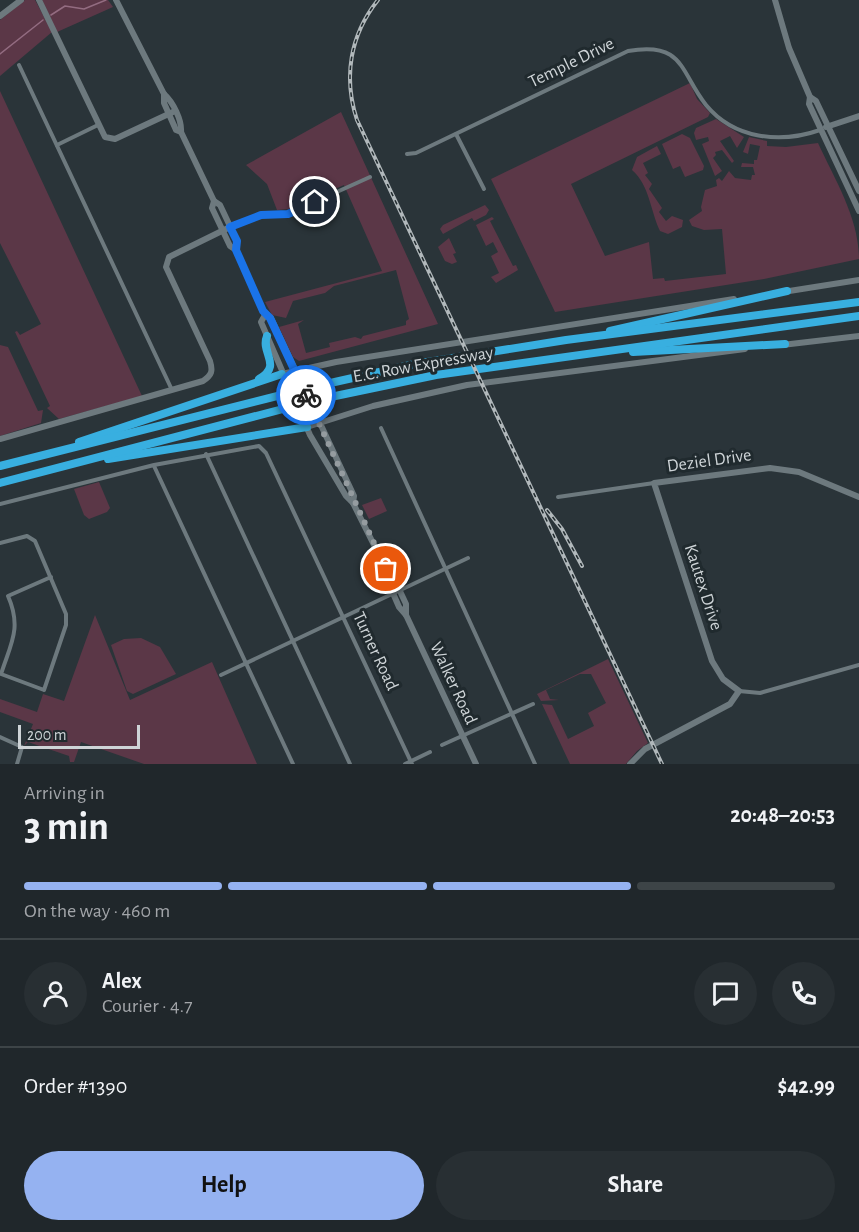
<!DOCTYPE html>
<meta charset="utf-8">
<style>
:root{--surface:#20272b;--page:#282f33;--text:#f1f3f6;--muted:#a2a5a9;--line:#3d4447;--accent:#95b2f1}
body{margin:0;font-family:"Alegreya Sans",sans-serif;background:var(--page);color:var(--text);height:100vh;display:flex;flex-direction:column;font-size:22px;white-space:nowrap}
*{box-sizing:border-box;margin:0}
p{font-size:20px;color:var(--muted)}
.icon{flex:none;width:33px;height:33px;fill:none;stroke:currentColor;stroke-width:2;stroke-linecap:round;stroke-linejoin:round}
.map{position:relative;height:764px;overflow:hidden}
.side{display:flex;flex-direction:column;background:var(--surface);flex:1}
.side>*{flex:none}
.scale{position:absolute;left:18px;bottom:15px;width:122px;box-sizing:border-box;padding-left:6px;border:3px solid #ced4d7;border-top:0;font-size:16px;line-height:21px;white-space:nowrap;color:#ced4d7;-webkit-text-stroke:4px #202a2e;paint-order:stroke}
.pin{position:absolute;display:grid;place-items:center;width:51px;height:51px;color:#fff;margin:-26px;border:3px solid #fff;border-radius:50%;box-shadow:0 2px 6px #0007}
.courier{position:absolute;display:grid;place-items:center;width:60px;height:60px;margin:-30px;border:4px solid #1a73e8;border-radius:50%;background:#fff;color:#222;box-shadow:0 2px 8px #0007}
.summary em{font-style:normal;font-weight:700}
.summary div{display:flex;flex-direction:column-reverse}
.summary{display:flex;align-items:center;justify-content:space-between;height:102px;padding:0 24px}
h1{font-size:39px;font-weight:700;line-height:45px}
.bar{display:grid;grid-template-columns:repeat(4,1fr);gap:9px 6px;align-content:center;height:72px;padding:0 24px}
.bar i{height:8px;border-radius:4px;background:var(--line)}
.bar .on{background:var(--accent)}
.bar p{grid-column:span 4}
.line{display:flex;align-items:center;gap:15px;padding:0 24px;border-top:2px solid var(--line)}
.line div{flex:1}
.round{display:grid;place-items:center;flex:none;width:63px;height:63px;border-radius:32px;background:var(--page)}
.button{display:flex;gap:12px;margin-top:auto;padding:12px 24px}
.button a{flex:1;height:69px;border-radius:36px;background:var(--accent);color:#111;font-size:24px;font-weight:700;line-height:69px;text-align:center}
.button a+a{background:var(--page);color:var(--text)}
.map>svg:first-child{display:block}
.green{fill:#5b3747}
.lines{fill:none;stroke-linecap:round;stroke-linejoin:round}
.stream{stroke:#936c81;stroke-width:1.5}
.street{stroke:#6d797e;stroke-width:4}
.secondary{stroke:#6d797e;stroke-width:6}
.highway{stroke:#38afe0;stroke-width:8}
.rail-casing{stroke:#b1b8bb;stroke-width:4}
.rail{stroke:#202a2e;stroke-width:1.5;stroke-dasharray:4.5;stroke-linecap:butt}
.done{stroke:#959ca0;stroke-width:6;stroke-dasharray:0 10.8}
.route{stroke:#1a73e8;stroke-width:8}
.labels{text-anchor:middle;stroke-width:6;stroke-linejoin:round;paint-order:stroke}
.street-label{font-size:18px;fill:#ced4d7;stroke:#202a2e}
</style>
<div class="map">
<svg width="859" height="764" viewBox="0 0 859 764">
<rect width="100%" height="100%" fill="#2a3439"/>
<g class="green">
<path d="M25,0H35L52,32L0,76V20Z"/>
<path d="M42,0H108L113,7L57,32Z"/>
<path d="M690,83L697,99L710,113L708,117L571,184L605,256L649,242L653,279L664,278L665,281L726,274L722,229L704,230L692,226L689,220L702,211L701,207L705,190L717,186L716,180L719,178L722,181L729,171L735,178L751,180L752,175H755L753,167H741L742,163L754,164V160H757L760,146L750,144L748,154L751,155L743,152L749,137L767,141V146L786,147L818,143C835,180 859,218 859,259L764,279L555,312L491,179Z"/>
<path d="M0,91L142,396L59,419L47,408L50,406L15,332L17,331L20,335L41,324L0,243Z"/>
<path d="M341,112L438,324L299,361L293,357L279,327L304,320L298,324L306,353L330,347L329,343L355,337L361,339L363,336L406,325V321L409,319L396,270L334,286L325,293L293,301L286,318L272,315L265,302L382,271L344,185L289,209L277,210L267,184L246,165Z"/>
<path d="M716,119L744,137L737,148L730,136L720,141L734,161L732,163L722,150L715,152L716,155L713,158L722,171L715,176L702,144L709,141L708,137L696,140L694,133L696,128Z"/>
<path d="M682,134L690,138L704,166L703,170L685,177L680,166L673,169L662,144Z"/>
<path d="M657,146L661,154L643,163L648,173L645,175L652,184L649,189L662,208L659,212L666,221L672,216L683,220L682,227L668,234L660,231C650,210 650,186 632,170L637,157Z"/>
<path d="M485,205L489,210L486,215L474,221L472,218L443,234L440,229L443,225Z"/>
<path d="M492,217L494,219L490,221L513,266L516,265L518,270L496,283L491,277L499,273L491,256L498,252L493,242L486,246L476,225Z"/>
<path d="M449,238L456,253L453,254L457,262L452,264L445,261L438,247Z"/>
<path d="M0,345L8,347L38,411L43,410L41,423L0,436Z"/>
<path d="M99,482L110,508L107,512L89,519L84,515L74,489Z"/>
<path d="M381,498L387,511L369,519L362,505Z"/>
<path d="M95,615L130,700L212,662L257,764H144L81,742L74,762H70L69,756L28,742L24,746L33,724L0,712V699L37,712L43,694L64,701Z"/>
<path d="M141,638L160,647L176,674L133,694L127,691L111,645L124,639Z"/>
<path d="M608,659L648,743L637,751L626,764H570L542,704L552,705L568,739L594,726L588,713L606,703L591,674H580L546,690L550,699L559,700L541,701L537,694Z"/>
</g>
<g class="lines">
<g class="stream">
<path d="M51,15L65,6L84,9L106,0"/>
<path d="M0,54L43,20"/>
</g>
<g class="street">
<path d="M19,65L172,390"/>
<path d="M456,134L484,189"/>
<path d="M57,145L98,125"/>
<path d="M407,154L416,153L628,51C684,41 680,72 706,105C734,139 780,144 820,130"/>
<path d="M231,227L261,215L288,214L370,177"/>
<path d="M381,428L535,764"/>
<path d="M206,454L350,764"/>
<path d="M154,466L293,764"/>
<path d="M558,497L654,483"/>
<path d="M0,504L154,465L259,446L266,453L412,764"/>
<path d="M0,543L27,536L35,541L66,614V625L44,690L1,674C11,643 22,628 8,596L51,577"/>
<path d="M221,675L468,558"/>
<path d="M739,691L760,693L859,665"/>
<path d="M0,737L22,747L17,764"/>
<path d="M442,745L533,704"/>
<path d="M405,764L430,752"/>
</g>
<g class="secondary">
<path d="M39,0L105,137L115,139L175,111"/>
<path d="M116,0L164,94C173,102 182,120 181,132L214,201L220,205L237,241L236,250"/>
<path d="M775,0L789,48L810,97L809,104L859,211"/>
<path d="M0,16L21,0"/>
<path d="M164,94V103L176,130L181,132"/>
<path d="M810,97L816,101L859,191"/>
<path d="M826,127L859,116"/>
<path d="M214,201L212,208L230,246L236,250L265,315L271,318L354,496L353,503"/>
<path d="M783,292L859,280"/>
<path d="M265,315L261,322L310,435L346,496L353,503L386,569L391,572L406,604V615"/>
<path d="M782,345L859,336"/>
<path d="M282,374L336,362L734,299"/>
<path d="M307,427L373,406L467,385L745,349"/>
<path d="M0,439L203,381C212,375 213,371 210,361L166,267L169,257L230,227"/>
<path d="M386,569L385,575L399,607L406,615L476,764"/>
<path d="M630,764L645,749L730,704L739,691L723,679L712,661L654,483L770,468L799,472L859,497"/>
</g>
<g class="highway">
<path d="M610,331L787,291"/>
<path d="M633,352L785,344"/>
<path d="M259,379C283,365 260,353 267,336"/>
<path d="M79,442L282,374"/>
<path d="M108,459L307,427"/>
<path d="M0,466L317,386L415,364L566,340L859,302"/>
<path d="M0,483L321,399L436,375L859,316"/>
</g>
<defs>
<g id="rail">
<path d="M378,0C350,35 343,77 357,120L662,764"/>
<path d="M547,510L562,529L582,566"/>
</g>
</defs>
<use href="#rail" class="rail-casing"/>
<use href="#rail" class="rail"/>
</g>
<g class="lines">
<path class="done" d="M306,395L386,569"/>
<path class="route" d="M306,395L270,318L263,311L236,250L237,241L230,227L261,215L288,214L315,202"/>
</g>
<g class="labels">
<g class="street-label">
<text transform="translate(571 62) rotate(-26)" y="6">Temple Drive</text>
<text transform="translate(423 364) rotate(-10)" y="6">E.C. Row Expressway</text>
<text transform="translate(709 460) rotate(-8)" y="6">Deziel Drive</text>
<text transform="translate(704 587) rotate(72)" y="6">Kautex Drive</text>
<text transform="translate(376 651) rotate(65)" y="6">Turner Road</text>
<text transform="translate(454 683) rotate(65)" y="6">Walker Road</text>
</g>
</g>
</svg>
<div class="scale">200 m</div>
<div class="pin" style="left:386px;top:569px;background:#ea580c"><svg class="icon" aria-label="bag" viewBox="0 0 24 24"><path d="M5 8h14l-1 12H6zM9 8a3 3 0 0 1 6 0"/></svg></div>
<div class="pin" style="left:315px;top:202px;background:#1f2937"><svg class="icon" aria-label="home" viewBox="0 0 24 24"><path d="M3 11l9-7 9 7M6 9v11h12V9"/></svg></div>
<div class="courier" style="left:306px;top:395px"><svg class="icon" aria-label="bike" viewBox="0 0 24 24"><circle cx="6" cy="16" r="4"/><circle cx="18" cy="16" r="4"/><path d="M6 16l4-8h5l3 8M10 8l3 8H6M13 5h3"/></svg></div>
</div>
<section class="side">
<div class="summary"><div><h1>3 min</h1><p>Arriving in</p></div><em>20:48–20:53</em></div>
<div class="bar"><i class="on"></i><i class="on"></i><i class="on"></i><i></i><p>On the way · 460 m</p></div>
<div class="line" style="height:108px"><a class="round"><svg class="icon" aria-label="person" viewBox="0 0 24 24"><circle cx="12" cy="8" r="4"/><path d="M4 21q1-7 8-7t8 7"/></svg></a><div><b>Alex</b><p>Courier · 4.7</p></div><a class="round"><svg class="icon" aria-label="chat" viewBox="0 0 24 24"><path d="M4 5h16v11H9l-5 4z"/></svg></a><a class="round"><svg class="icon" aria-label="phone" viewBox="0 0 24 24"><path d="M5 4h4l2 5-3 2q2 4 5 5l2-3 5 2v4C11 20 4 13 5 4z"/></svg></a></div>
<div class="line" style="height:78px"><div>Order #1390</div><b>$42.99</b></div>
<div class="button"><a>Help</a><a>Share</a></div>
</section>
